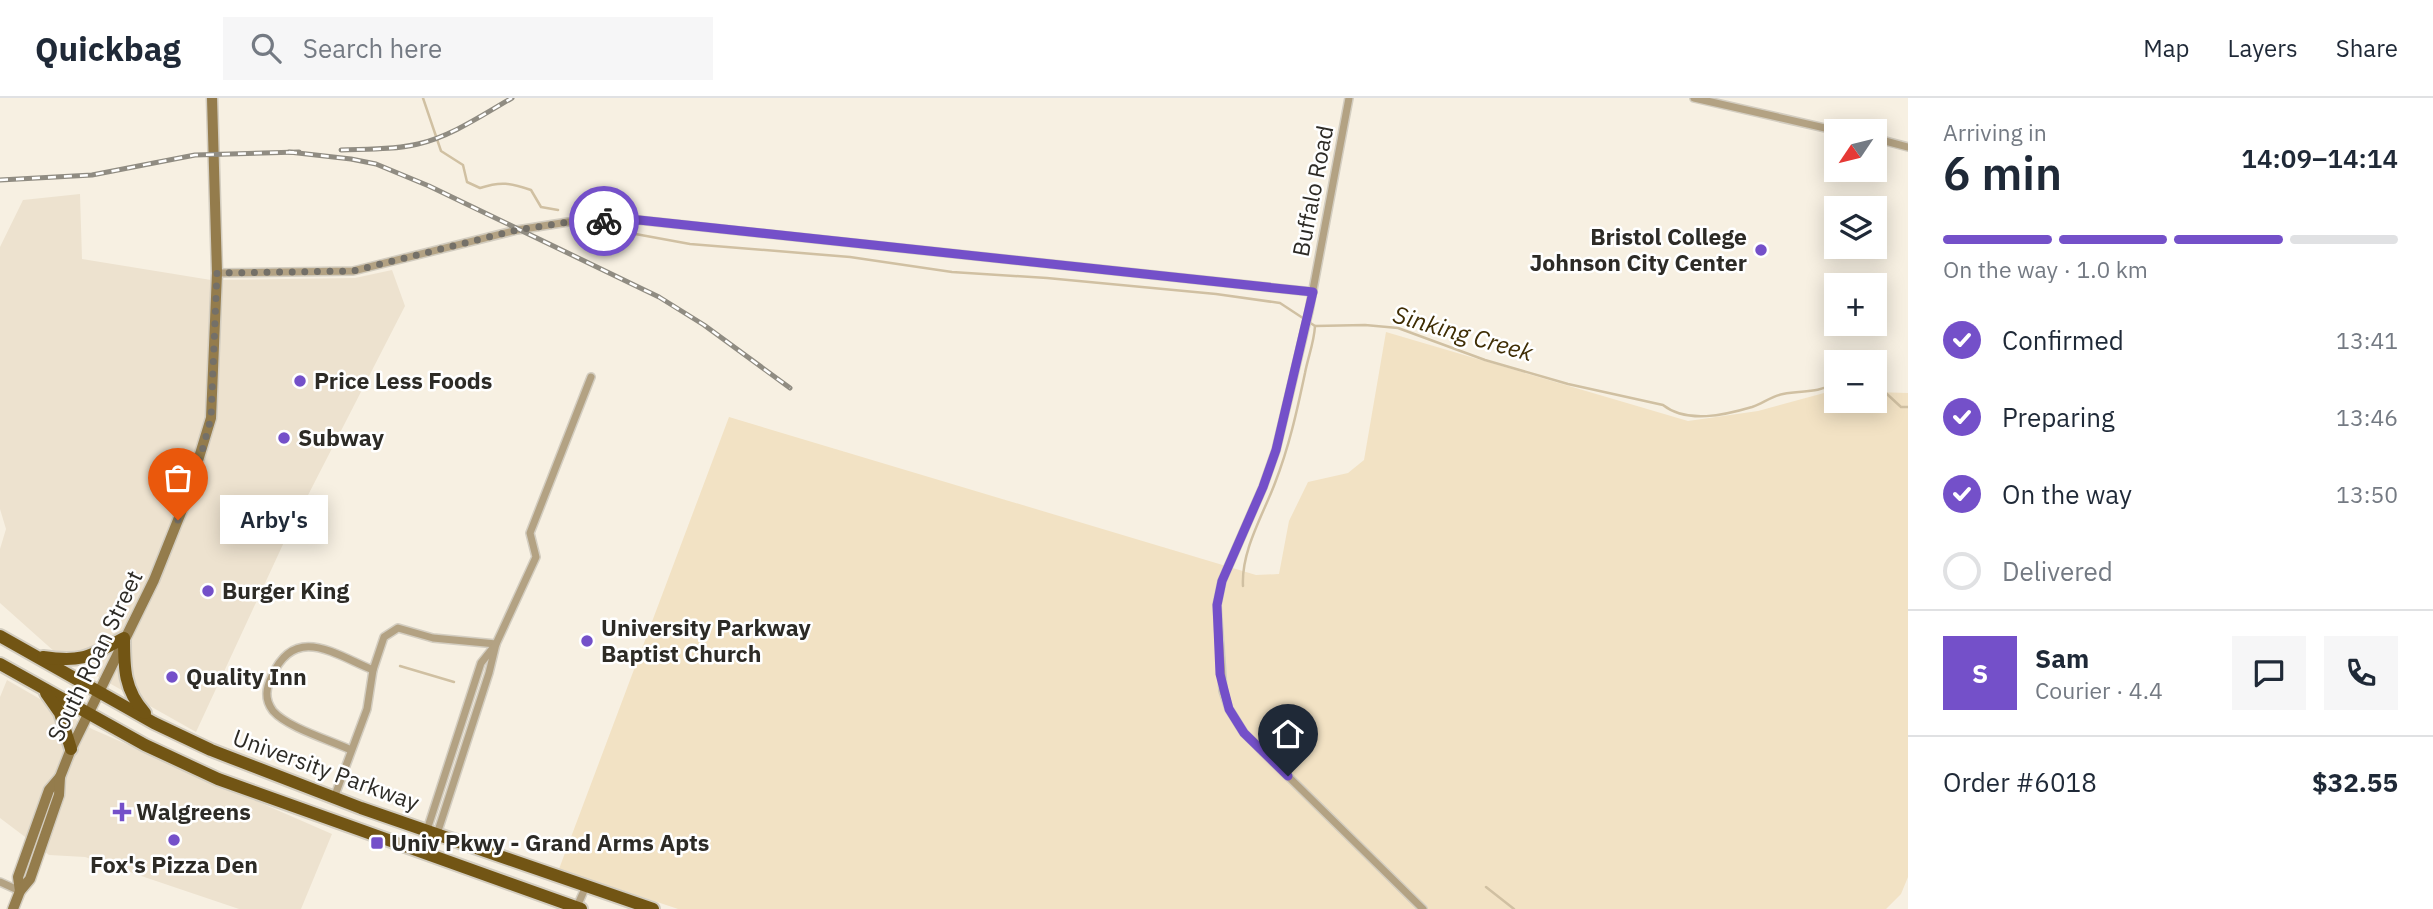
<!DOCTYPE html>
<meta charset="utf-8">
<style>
:root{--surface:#fff;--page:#f6f6f7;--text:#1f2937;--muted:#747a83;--line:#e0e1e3;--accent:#7450c9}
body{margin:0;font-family:"IBM Plex Sans",sans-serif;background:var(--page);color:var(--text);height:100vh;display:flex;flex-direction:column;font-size:26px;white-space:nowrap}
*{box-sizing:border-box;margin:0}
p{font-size:23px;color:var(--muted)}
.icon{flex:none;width:38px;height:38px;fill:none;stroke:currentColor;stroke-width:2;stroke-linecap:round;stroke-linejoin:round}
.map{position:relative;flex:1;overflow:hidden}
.panel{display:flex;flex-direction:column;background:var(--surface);width:525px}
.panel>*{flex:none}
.needle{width:46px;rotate:235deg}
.fabs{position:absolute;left:1824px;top:21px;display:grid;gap:14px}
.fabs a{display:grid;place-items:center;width:63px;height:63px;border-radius:0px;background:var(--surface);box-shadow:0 4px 18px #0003;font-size:35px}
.pin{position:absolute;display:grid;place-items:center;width:60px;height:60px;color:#fff;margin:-72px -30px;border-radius:50% 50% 50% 0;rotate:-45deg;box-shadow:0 0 7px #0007}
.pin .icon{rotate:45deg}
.courier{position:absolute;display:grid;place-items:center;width:70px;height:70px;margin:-35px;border:5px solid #7450c9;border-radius:50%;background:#fff;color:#222;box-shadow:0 2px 9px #0007}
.bubble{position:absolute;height:49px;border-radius:0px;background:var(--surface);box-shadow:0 4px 18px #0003;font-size:23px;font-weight:600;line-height:49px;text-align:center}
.summary em{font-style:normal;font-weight:600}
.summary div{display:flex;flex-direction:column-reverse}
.summary{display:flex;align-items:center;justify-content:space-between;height:119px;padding:0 35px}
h1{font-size:46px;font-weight:600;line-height:52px}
.bar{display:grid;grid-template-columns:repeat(4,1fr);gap:10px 7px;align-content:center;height:84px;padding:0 35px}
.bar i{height:9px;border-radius:5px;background:var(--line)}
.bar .active{background:var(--accent)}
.bar p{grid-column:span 4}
.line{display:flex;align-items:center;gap:18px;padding:0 35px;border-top:2px solid var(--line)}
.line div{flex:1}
.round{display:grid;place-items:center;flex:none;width:74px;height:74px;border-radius:0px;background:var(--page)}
ol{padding:0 35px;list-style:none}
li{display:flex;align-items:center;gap:21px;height:77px}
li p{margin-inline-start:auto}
li .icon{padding:7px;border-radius:50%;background:var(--accent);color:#fff;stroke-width:4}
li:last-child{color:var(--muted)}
li i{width:38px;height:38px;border:4px solid var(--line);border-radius:50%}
header{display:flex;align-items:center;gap:42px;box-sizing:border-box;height:98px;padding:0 35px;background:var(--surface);border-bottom:2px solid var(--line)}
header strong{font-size:33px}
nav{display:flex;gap:38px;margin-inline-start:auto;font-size:24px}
.search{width:490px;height:63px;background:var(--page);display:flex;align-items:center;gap:18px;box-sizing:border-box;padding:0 24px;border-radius:0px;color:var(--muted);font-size:26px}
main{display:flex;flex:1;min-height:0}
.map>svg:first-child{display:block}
.built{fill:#ede2cf}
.green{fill:#f2e2c4}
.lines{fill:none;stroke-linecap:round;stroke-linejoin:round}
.stream{stroke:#d0c0a2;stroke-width:2.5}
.minor-casing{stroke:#d3cdc0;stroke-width:10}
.secondary-casing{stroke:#d3cdc0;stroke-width:13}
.trunk-casing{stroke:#d3cdc0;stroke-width:16}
.minor{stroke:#b3a283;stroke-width:7}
.secondary{stroke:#947c4c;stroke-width:10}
.trunk{stroke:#725514;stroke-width:12}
.rail-casing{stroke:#908c82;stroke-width:5}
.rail{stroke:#fff;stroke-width:2.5;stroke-dasharray:8;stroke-linecap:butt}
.done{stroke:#747068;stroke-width:7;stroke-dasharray:0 12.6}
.route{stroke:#7450c9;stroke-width:9}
.poi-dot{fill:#7450c9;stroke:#fff;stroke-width:2.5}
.labels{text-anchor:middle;stroke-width:5;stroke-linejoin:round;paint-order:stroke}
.street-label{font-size:23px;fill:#2d2b26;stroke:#fff}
.poi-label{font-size:23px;font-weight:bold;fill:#2d2b26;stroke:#fff;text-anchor:start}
.water-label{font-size:24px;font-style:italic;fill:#3f2d04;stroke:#fff}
</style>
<header>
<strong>Quickbag</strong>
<div class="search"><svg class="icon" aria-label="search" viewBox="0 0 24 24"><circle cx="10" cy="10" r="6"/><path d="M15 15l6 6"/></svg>Search here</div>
<nav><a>Map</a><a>Layers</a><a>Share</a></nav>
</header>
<main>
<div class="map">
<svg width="1908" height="811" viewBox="0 0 1908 811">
<rect width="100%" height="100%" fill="#f7f0e2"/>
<g class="built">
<path d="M80,96L82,161L211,182L355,180L392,172L405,208L285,442L196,634L56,555L0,505V451L6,431L0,411V149L23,102Z"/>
<path d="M7,582L92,631L332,736L301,811H239L85,759L49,757L0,720V599Z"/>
</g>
<path class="green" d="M1386,234L1688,323L1758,313L1835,292L1836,303H1874V294L1908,295V779L1901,796L1886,811H678L559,771L729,319L1256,477L1279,476L1289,423L1308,384L1348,375L1364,362Z"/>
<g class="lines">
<g class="stream">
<path d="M423,0L441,53L463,67L467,84L480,90C501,83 510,85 531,92L541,109L558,112"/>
<path d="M575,133L630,135L690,146L850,159L952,174L1047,180L1216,196L1280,205L1315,228L1365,227L1398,230L1485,262L1568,286L1663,307C1687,326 1725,317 1752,309C1763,305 1772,298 1783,296C1804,292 1815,296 1836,285"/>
<path d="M1874,284L1901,309H1908"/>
<path d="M1243,488C1241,453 1263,417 1275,385C1289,349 1297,313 1305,275C1308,259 1314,245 1315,228"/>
<path d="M400,568L454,584"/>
<path d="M1486,789L1514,811"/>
</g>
<defs>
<g id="minor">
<path d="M1349,0L1309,213L1276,352L1263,389L1222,483L1217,507L1223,593L1229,611L1244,635L1423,811"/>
<path d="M1694,0L1838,33"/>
<path d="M1874,40L1908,49"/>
<path d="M217,175L353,173L517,132L568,124L638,122L1313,194"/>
<path d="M351,652C330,642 288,630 273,613C264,601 266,590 272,578C295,526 334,556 373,572"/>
<path d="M334,700L367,611L373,572L384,539L398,530L433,540L496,546"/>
<path d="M427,732L481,565L493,550"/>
<path d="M437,736L489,575L496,546L536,459L530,435L591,279"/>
<path d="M0,784L20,793"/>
<path d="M576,811L586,788"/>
</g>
<g id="secondary">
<path d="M20,793L18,779L49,692L60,679"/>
<path d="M13,811L20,793L30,781L59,697L60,679L71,651L154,482L186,402L211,320L217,175L212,0"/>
</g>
<g id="trunk">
<path d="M0,538L154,625L211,652L361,710L653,811"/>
<path d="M43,559C83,565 90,558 124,540C124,570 124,592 145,615"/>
<path d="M0,566L145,647L218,681L581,811"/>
<path d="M46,595L60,615L71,651"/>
</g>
</defs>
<use href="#minor" class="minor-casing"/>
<use href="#secondary" class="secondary-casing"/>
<use href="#trunk" class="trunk-casing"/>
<use href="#minor" class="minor"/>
<use href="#secondary" class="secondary"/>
<use href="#trunk" class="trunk"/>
<defs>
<g id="rail">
<path d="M341,52C366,51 393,52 418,46C452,38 482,17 512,0"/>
<path d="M289,54L351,61L376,66L429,88L659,199L704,227L790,290"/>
<path d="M0,82L92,77L195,57L299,54"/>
</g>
</defs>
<use href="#rail" class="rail-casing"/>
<use href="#rail" class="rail"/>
</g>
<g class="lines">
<path class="done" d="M178,422L201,357L211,320L217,175L353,173L517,132L569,124L604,123"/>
<path class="route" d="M604,123L639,122L1313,194L1276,352L1263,389L1222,483L1217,507L1220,576L1229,611L1244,635L1288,678"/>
</g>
<g class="poi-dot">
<circle cx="1761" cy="152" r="7"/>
<circle cx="300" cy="283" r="7"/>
<circle cx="284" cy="340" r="7"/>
<circle cx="208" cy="493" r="7"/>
<circle cx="587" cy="543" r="7"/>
<circle cx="172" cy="579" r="7"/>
<path d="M118.5 703.5h7v7h7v7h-7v7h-7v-7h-7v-7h7z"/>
<circle cx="174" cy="742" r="7"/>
<rect x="370" y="738" width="14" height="14" rx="3.5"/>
</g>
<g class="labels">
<g class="street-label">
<text transform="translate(1313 93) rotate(-79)" y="8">Buffalo Road</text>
<text transform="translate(95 558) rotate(-64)" y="8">South Roan Street</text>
<text transform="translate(326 672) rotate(20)" y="8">University Parkway</text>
</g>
<g class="poi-label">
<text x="1747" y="147" text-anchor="end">Bristol College<tspan x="1747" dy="26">Johnson City Center</tspan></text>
<text x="314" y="291">Price Less Foods</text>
<text x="298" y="348">Subway</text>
<text x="222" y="501">Burger King</text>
<text x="601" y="538">University Parkway<tspan x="601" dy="26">Baptist Church</tspan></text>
<text x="186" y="587">Quality Inn</text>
<text x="136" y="722">Walgreens</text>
<text x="391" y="753">Univ Pkwy - Grand Arms Apts</text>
<text x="174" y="775" text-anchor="middle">Fox's Pizza Den</text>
</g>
<g class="water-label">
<text transform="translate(1463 236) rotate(16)" y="8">Sinking Creek</text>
</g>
</g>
</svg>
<div class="fabs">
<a><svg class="needle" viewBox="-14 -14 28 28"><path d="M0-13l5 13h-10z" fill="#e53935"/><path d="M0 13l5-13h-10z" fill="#747a83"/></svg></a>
<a><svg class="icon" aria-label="layers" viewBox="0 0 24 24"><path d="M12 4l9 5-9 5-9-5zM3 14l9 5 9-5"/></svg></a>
<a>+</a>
<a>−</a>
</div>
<div class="pin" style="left:178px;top:422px;background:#ea580c"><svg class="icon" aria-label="bag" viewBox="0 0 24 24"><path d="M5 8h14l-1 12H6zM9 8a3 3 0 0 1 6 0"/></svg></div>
<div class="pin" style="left:1288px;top:678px;background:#1f2937"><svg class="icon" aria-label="home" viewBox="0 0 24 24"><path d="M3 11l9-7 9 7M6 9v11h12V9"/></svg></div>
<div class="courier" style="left:604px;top:123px"><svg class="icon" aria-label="bike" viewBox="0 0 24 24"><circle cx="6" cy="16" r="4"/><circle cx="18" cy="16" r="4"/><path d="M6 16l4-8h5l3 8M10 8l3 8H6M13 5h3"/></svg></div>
<div class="bubble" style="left:220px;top:397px;width:108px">Arby's</div>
</div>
<section class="panel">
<div class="summary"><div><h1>6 min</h1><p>Arriving in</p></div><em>14:09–14:14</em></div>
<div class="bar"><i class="active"></i><i class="active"></i><i class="active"></i><i></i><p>On the way · 1.0 km</p></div>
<ol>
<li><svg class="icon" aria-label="check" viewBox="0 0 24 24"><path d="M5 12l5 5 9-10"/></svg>Confirmed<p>13:41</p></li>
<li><svg class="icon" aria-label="check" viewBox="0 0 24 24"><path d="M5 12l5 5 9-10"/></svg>Preparing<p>13:46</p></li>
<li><svg class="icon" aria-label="check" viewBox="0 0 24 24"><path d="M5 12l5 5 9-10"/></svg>On the way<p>13:50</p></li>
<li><i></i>Delivered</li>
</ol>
<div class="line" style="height:126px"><b class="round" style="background:var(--accent);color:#fff">S</b><div><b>Sam</b><p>Courier · 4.4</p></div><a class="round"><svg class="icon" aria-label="chat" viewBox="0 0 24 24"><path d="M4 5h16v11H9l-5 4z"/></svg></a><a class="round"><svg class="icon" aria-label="phone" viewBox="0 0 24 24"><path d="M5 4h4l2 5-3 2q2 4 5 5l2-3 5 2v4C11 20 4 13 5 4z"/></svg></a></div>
<div class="line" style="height:91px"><div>Order #6018</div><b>$32.55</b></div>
</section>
</main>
